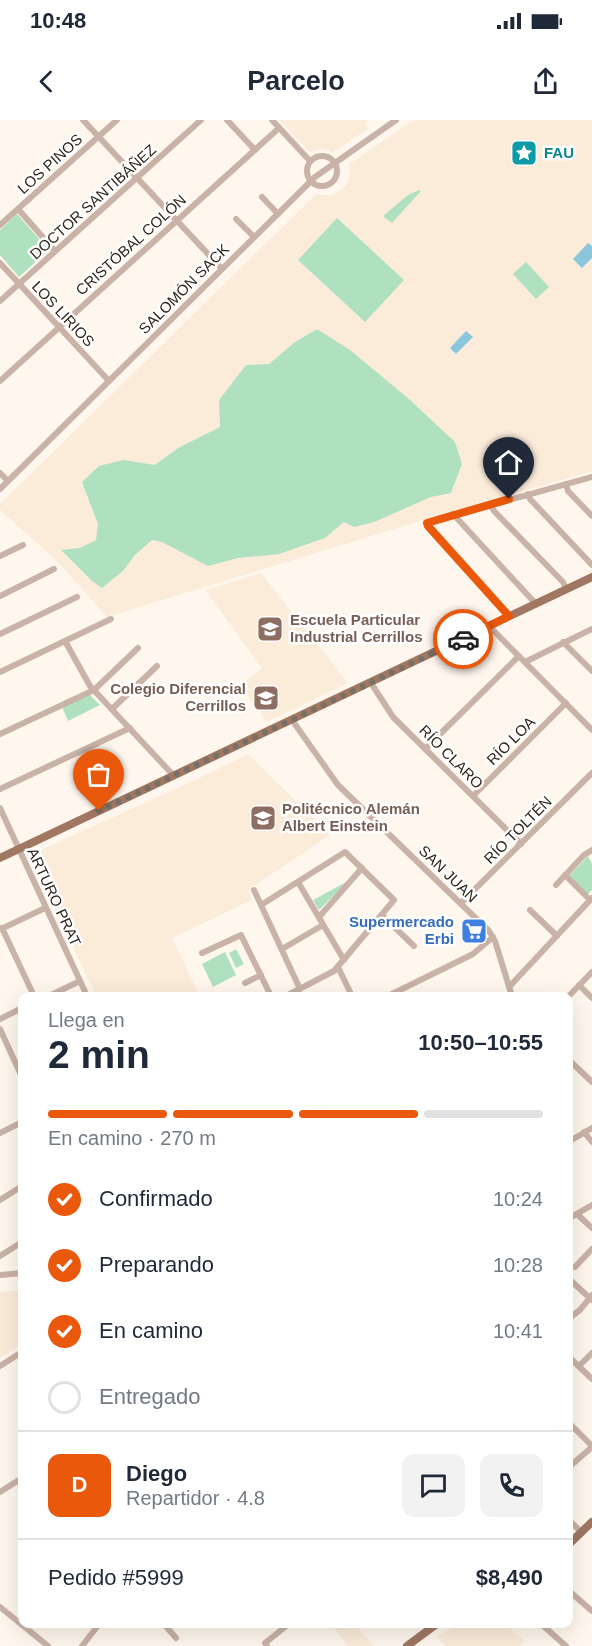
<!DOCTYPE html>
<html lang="es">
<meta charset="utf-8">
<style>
:root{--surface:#fff;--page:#f2f2f3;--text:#1f2937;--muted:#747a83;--line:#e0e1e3;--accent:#ea580c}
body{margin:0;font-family:Helvetica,sans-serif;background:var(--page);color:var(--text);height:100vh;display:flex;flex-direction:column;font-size:22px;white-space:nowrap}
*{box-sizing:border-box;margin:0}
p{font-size:20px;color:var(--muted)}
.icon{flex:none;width:33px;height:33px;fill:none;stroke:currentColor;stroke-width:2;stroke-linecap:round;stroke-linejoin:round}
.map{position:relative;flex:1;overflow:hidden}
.sheet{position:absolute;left:18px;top:872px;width:555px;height:636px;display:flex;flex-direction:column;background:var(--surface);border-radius:12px;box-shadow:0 6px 24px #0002}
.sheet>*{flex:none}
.pin{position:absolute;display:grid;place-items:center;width:51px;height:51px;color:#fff;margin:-62px -26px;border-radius:50% 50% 50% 0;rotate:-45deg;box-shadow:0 0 6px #0007}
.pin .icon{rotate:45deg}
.courier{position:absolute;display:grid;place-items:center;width:60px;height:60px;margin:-30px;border:4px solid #ea580c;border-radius:50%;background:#fff;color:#222;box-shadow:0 2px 8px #0007}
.headline em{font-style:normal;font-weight:700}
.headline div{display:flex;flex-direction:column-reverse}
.headline{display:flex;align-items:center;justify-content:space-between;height:102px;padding:0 30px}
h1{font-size:39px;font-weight:700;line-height:45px}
.bar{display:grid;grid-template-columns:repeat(4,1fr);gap:9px 6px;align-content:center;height:72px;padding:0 30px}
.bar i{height:8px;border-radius:4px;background:var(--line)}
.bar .selected{background:var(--accent)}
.bar p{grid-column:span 4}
.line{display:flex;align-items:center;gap:15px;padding:0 30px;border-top:2px solid var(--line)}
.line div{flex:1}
.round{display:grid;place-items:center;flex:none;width:63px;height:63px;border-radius:12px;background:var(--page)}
ol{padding:0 30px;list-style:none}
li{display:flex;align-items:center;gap:18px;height:66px}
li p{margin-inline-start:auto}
li .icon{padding:6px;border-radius:50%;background:var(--accent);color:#fff;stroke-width:4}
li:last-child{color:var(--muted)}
li i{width:33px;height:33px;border:3px solid var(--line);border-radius:50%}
.status{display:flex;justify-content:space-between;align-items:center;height:42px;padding:0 30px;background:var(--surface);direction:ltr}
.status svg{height:16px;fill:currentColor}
header{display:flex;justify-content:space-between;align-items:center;height:78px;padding:0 30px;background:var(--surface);font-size:27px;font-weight:700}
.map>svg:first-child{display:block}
.built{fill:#fbecda}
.green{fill:#afe1c1}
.water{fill:#8ac6dc}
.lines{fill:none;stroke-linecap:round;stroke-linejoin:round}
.minor{stroke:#c9b2a7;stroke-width:6}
.major{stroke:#9f7763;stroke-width:8}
.done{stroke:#787066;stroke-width:6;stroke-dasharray:0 10.8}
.route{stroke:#ea580c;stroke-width:8}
.labels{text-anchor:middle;stroke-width:5;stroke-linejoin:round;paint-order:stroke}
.culture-label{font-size:15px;font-weight:bold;fill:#0d838f;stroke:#fff;text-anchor:start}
.street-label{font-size:15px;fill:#2f271e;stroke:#fff}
.education-label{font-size:15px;font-weight:bold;fill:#785e54;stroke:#fff;text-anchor:start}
.shop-label{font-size:15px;font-weight:bold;fill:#366cbe;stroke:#fff;text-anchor:end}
</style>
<div class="status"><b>10:48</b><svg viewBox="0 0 49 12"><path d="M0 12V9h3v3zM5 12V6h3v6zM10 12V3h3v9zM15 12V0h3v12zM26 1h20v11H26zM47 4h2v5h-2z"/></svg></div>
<header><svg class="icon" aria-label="back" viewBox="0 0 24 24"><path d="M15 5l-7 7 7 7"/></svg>Parcelo<svg class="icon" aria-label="share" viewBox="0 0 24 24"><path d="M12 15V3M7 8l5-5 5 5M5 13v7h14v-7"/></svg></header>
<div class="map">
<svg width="592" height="1526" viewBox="0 0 592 1526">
<rect width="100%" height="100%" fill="#fff7ed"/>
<g class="built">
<path d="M279,0H370L365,3L368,9L333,32L321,29L309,32Z"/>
<path d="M414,0H592V351L420,401L107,497L58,442L0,390V384L315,75H332L341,70L347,64L350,56L349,44Z"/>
<path d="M261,453L348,563L267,602L240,566L262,548L205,470Z"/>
<path d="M248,634L330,715L248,770L252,780L172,818L200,876H96L30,735L195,660Z"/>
<path d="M22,1170V1224L0,1238V1172Z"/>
<path d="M330,1503H354L373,1526H348Z"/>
<path d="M459,1503H504L525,1521L520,1526H446L437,1517Z"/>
</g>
<g class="green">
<path d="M419,70L421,71L392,103L383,96L408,75Z"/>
<path d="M17,94L49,130L19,157L0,135V110Z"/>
<path d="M337,98L404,160L365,202L298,140Z"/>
<path d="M526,142L549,167L536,179L513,154Z"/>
<path d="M317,209L350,230L409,279L455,322L462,344L451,373L431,377L374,402L354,407L344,402L325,418L279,434L238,438L208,446L162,422L152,420L135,435L123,451L102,468L91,460L61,430L80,428L96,420L98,404L82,362L99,346L123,340L155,345L178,328L220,307L219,280L246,245L269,244L295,222Z"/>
<path d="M87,575H90L100,585L68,601L62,587Z"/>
<path d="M588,736L592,744V770L587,775L569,756Z"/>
<path d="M348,761L319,790L313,780Z"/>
<path d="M236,829L244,844L236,848L229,833Z"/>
<path d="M225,832L236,855L213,867L202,844Z"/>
</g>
<g class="water">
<path d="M588,123L592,126V138L582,148L573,139Z"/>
<path d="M466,211L473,217L456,234L450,228Z"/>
</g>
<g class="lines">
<g class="minor">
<path d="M83,0L222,149"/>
<path d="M227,0L255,30"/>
<path d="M272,0L310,41"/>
<circle cx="322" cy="51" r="15"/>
<path d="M262,77L278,94"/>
<path d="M18,89L55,131"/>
<path d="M236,99L254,117"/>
<path d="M0,105L117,0"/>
<path d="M0,143L109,261"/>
<path d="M0,181L201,0"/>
<path d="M0,261L279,8"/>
<path d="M0,353L8,361"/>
<path d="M566,364L568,371L592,396"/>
<path d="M0,369L315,57L396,0"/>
<path d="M528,374L530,379L592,445"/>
<path d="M490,384L494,391L563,462L566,469"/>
<path d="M453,394L536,484"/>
<path d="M0,436L23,425"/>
<path d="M0,476L54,449"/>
<path d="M509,496L428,406L427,403L592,357"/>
<path d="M489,506L592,610"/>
<path d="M0,514L77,477"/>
<path d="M65,521L90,566L174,656"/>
<path d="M563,522L592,551"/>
<path d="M525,542L592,509"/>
<path d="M0,552L111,499"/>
<path d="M371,563L393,597L521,724"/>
<path d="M112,589L157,546"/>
<path d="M292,600L338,665L489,811L495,821L512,876"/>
<path d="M0,614L94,570L138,528"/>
<path d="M425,629L519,536"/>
<path d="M0,669L130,608"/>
<path d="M473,676L566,583"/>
<path d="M0,688L87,876"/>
<path d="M565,755L590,780"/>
<path d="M298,762L344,840"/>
<path d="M556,765L584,735L592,730"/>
<path d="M254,770L300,869"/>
<path d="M461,783L592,653"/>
<path d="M261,785L345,732L394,780L334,851L286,876"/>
<path d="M530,790L557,816"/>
<path d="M382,795L414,826"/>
<path d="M319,797L362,748"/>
<path d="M2,808L34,876"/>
<path d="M1,809L45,788"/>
<path d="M282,829L323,805"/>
<path d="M202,833L241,815L271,876"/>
<path d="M338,847L352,876"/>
<path d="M245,863L261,855"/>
<path d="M579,865L592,878"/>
<path d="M509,867L592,778"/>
<path d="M49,876L80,861"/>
<path d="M388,876L473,834L493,817"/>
<path d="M568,877L592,852"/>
<path d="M0,899L22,888"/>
<path d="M0,909L22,957"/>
<path d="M568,939L592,962"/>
<path d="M584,1012L592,1022"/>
<path d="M0,1013L22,1002"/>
<path d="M568,1022L592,1008"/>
<path d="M0,1080L22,1066"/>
<path d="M577,1094L592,1108"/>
<path d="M568,1099L592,1085"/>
<path d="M0,1136L22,1122"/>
<path d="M575,1147L592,1129"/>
<path d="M0,1155L22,1153"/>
<path d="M568,1158L592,1180"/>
<path d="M568,1199L580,1190L592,1175"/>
<path d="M568,1236L592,1259"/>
<path d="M0,1246L22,1232"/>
<path d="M579,1246L592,1233"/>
<path d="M568,1302L592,1326"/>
<path d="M568,1348L592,1327"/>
<path d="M0,1372L22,1358"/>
<path d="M568,1399L582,1413"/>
<path d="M568,1470L592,1491"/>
<path d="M0,1487L48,1526"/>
<path d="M163,1503L176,1518"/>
<path d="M540,1503L566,1526"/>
<path d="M82,1526L100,1503"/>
<path d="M267,1526L265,1523L290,1503"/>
</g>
<g class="major">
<path d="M0,738L592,457"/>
<path d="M568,1425L592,1402"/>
<path d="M407,1526L438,1503"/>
</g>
</g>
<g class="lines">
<path class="done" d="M99,691L463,519"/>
<path class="route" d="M463,519L509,496L428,406L427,403L509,379"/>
</g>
<defs>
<symbol id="sight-square" viewBox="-11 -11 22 22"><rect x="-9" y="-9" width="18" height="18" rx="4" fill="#0f9aa8" stroke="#fff"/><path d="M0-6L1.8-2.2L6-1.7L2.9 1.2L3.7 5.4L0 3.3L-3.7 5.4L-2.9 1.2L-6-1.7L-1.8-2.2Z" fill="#fff"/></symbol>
<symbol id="school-square" viewBox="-11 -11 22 22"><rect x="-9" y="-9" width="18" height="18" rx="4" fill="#8d6e63" stroke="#fff"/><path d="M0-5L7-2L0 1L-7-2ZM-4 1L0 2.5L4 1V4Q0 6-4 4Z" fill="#fff"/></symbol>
<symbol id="supermarket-square" viewBox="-11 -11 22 22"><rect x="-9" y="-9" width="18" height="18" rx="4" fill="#3f7fe0" stroke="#fff"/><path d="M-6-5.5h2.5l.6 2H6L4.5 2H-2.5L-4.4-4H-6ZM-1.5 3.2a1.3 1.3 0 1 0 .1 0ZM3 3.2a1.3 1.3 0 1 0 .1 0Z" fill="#fff"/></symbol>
</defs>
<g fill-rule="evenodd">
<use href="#sight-square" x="509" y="18" width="30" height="30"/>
<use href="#school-square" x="255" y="494" width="30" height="30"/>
<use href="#school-square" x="251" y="563" width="30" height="30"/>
<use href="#school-square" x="248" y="683" width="30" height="30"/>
<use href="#supermarket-square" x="459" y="796" width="30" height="30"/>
</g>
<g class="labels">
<g class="culture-label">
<text x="544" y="38">FAU</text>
</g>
<g class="street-label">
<text transform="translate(50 44) rotate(-42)" y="5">LOS PINOS</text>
<text transform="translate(93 82) rotate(-42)" y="5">DOCTOR SANTIBÁÑEZ</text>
<text transform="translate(131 125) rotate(-42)" y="5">CRISTÓBAL COLÓN</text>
<text transform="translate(184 169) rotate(-45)" y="5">SALOMÓN SACK</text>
<text transform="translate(63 194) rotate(47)" y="5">LOS LIRIOS</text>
<text transform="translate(511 621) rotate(-45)" y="5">RÍO LOA</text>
<text transform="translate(451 637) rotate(45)" y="5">RÍO CLARO</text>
<text transform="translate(518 710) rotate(-45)" y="5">RÍO TOLTÉN</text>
<text transform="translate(448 754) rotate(44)" y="5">SAN JUAN</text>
<text transform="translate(54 777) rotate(65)" y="5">ARTURO PRAT</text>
</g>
<g class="education-label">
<text x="290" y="505">Escuela Particular<tspan x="290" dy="17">Industrial Cerrillos</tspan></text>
<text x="246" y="574" text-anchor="end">Colegio Diferencial<tspan x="246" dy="17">Cerrillos</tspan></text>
<text x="282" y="694">Politécnico Alemán<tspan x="282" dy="17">Albert Einstein</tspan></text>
</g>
<g class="shop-label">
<text x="454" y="807">Supermercado<tspan x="454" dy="17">Erbi</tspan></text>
</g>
</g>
</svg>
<div class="pin" style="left:99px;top:691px;background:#ea580c"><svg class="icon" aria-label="bag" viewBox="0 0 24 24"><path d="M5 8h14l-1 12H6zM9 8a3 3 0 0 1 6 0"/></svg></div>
<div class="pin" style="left:509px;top:379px;background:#1f2937"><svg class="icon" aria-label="home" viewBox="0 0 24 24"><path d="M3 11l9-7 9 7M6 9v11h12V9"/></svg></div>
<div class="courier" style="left:463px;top:519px"><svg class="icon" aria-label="car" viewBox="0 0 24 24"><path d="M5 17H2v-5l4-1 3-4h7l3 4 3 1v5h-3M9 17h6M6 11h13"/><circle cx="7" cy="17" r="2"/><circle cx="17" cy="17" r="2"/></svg></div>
<section class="sheet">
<div class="headline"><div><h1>2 min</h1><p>Llega en</p></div><em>10:50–10:55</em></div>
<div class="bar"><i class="selected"></i><i class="selected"></i><i class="selected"></i><i></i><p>En camino · 270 m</p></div>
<ol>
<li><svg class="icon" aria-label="check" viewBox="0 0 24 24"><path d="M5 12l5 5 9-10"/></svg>Confirmado<p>10:24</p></li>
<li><svg class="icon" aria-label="check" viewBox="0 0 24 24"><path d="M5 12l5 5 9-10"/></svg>Preparando<p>10:28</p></li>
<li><svg class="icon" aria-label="check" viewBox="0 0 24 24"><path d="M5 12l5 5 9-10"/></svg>En camino<p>10:41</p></li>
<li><i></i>Entregado</li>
</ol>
<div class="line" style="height:108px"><b class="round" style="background:var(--accent);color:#fff">D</b><div><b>Diego</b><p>Repartidor · 4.8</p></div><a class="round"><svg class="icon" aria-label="chat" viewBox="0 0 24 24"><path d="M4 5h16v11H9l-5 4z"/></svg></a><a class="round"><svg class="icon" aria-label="phone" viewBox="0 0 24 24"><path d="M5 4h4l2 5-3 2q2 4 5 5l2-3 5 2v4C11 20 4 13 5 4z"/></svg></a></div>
<div class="line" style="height:78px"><div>Pedido #5999</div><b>$8,490</b></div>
</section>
</div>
